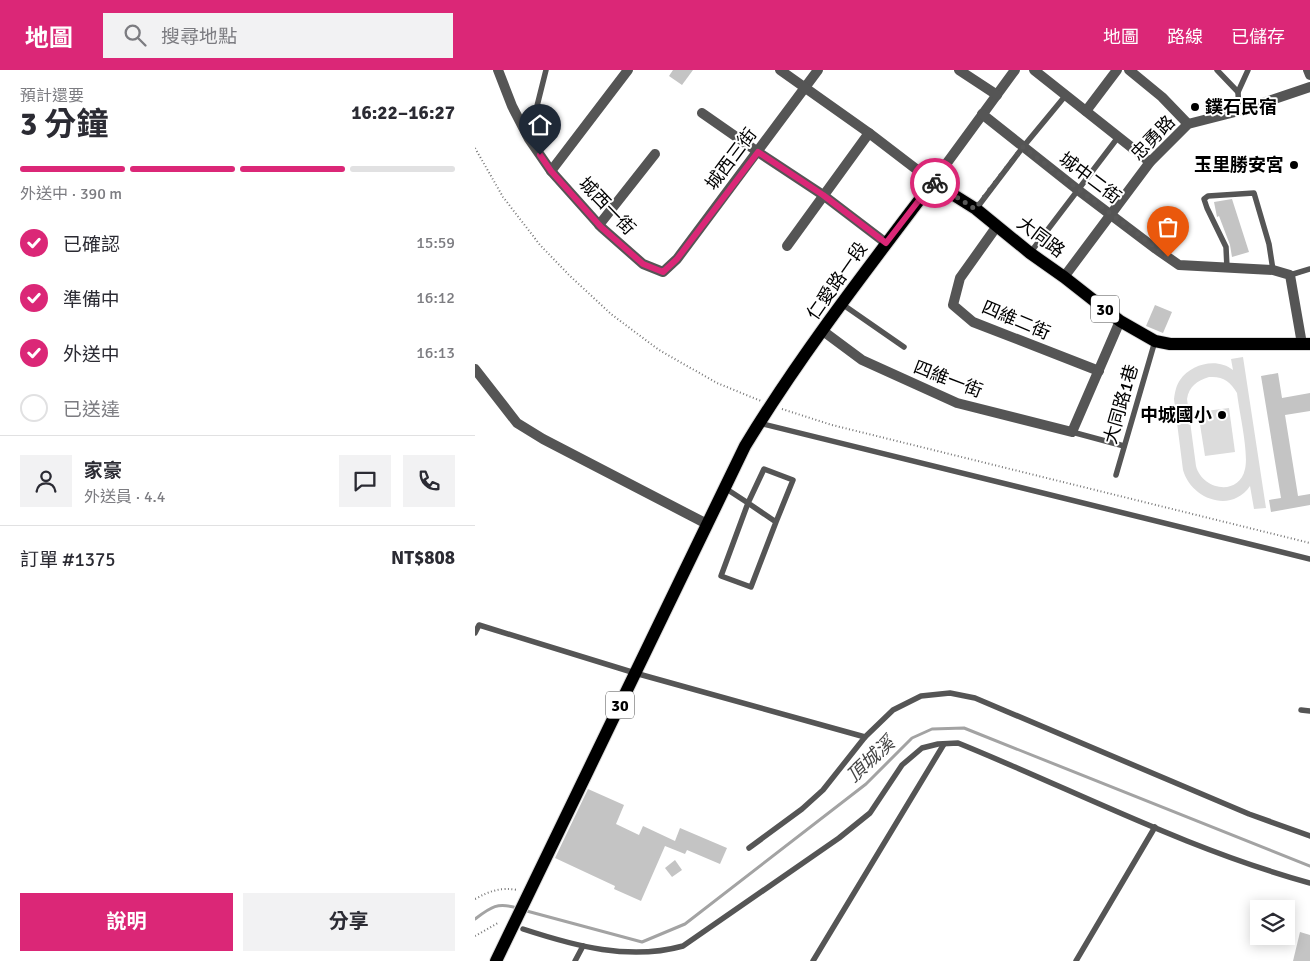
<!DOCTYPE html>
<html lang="zh-TW">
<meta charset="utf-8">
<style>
:root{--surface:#fff;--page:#f2f2f3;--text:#2b2b33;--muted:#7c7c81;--line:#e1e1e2;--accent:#db2777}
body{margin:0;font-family:Signika,"Noto Sans TC",sans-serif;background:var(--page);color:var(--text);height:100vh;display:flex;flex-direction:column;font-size:19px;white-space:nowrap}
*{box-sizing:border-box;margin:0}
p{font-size:16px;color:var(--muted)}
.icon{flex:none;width:28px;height:28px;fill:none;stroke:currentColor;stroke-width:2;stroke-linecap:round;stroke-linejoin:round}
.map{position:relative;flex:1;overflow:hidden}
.side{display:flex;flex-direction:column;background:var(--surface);width:475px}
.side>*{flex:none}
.buttons{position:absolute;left:775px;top:830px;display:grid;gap:10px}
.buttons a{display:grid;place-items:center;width:45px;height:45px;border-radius:0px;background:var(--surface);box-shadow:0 2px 12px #0003;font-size:25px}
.pin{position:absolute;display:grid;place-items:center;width:42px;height:42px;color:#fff;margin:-51px -21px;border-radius:50% 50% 50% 0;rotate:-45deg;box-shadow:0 0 5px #0007}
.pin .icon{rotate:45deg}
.courier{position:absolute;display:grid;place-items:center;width:50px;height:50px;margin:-25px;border:4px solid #db2777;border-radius:50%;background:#fff;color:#222;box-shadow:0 1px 6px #0007}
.head em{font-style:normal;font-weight:700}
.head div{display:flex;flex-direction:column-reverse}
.head{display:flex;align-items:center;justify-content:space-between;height:85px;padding:0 20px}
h1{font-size:32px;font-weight:700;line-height:38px}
.bar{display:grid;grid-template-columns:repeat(4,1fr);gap:8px 5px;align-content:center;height:60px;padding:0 20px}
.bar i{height:6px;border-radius:4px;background:var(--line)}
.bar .on{background:var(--accent)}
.bar p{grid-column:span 4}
.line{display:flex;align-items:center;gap:12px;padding:0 20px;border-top:1px solid var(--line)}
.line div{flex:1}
.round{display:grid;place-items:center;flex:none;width:52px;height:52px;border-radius:0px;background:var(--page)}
ol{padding:0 20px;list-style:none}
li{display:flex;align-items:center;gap:15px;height:55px}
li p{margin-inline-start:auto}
li .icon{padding:5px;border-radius:50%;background:var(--accent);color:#fff;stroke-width:4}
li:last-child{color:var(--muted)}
li i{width:28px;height:28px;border:2px solid var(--line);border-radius:50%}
.cta{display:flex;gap:10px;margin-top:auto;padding:10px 20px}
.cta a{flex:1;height:58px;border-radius:0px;background:var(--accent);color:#fff;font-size:20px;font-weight:700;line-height:58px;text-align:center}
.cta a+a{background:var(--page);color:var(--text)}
header{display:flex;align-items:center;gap:30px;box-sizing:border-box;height:70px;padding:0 25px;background:var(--accent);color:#fff}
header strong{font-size:24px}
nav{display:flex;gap:28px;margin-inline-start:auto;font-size:18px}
.search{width:350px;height:45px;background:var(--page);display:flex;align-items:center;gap:12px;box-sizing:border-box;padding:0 18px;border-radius:0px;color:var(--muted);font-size:19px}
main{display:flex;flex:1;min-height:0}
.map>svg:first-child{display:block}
.green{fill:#dcdcdc;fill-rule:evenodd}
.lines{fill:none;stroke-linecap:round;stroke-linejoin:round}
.stream{stroke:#a3a3a3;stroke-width:3}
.building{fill:#c4c4c4}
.primary-casing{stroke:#dbdbdb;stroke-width:14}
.path{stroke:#777;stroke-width:2;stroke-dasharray:1 2.5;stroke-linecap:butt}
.lane{stroke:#555;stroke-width:5.5}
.street{stroke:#555;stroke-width:10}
.primary{stroke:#000;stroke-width:12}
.done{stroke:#595959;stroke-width:5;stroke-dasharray:0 9}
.route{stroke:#db2777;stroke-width:6}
.poi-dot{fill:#000;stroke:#fff;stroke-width:2}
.labels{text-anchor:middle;stroke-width:4;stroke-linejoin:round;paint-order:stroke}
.shield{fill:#fff;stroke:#4c4c4c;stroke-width:1}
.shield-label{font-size:16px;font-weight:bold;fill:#000}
.poi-label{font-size:18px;font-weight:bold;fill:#000;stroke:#fff;text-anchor:end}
.street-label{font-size:18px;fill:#000;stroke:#fff}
.water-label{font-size:19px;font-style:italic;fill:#444;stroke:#fff}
</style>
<header>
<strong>地圖</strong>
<div class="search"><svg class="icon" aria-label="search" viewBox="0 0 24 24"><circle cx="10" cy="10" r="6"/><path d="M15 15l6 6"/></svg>搜尋地點</div>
<nav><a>地圖</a><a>路線</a><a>已儲存</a></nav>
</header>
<main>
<section class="side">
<div class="head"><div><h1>3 分鐘</h1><p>預計還要</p></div><em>16:22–16:27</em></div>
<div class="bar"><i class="on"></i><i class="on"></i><i class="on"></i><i></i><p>外送中 · 390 m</p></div>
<ol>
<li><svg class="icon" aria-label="check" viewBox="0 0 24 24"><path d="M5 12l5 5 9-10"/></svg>已確認<p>15:59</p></li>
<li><svg class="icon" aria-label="check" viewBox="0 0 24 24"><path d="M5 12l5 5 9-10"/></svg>準備中<p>16:12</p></li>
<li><svg class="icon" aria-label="check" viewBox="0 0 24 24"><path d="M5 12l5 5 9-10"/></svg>外送中<p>16:13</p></li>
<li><i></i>已送達</li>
</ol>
<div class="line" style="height:90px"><a class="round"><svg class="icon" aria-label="person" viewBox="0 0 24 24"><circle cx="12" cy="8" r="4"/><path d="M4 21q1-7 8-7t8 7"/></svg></a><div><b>家豪</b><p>外送員 · 4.4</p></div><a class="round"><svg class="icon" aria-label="chat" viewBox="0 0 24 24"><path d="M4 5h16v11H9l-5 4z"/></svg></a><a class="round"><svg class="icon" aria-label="phone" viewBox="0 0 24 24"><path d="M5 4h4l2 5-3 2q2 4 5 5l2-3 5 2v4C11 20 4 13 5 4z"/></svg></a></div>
<div class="line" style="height:65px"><div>訂單 #1375</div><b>NT$808</b></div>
<div class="cta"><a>說明</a><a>分享</a></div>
</section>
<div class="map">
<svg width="835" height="891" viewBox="0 0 835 891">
<rect width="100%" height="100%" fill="#fff"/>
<g class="green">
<path d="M768,287L791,438L779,439L775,416C756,444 716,429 708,400L699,329C700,322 701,316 705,310C716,294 742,287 758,300L756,289ZM734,307C748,306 755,311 762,323C764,341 774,383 770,399C764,427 727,420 721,396L712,329C714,316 722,311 734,307Z"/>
<path d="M754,338L760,382L730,386L723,342Z"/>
</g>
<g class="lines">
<g class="stream">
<path d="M48,840L167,872L210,854L391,714L437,668L457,659L489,658L835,796"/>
<path d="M0,849C16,837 22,832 42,838"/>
</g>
</g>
<g class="building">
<path d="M198,0H218L207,15L194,6Z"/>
<path d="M757,129L774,182L757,187L755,175L744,146L742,147L739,132Z"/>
<path d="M680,235L697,242L688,263L671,256Z"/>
<path d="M803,303L807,328L835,323V341L810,345L823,426L835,424V435L796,442L794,430L806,428L786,306Z"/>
<path d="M113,719L149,735L141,754L164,765L168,756L200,771L205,758L252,778L245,794L212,780L210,784L190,776L166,831L139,819L140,816L80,788Z"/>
<path d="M200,790L207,800L197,807L190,798Z"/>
<path d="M825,862L835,865V891H818Z"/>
</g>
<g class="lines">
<defs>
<path id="primary" d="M21,891L270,376C326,284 393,198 458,112L501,139L555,183L589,207L645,251L680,271L695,274H835"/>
</defs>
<use href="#primary" class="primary-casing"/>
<g class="path">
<path d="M0,78L28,127L65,175L95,206L136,244L184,280L242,313L286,331"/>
<path d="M307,339L357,355L835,473"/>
<path d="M0,829C15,821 25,817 43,820"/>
<path d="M0,866L23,853"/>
</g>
<g class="lane">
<path d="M742,0L763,22"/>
<path d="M764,41L763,22L773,0"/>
<path d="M54,68L71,0"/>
<path d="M501,139L548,77L591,25"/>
<path d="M555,183L644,66"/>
<path d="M752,198L751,177L732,138L729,129L733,126L779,123L794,174L798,200"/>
<path d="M815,205L835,199"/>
<path d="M367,234L429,277"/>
<path d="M284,353L835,489"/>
<path d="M597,362L649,376"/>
<path d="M641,405L680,271"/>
<path d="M250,418L273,433L246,506L276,517L301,452L273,433L289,399L318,410L301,452"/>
<path d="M0,563L4,555L160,603L390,667"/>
<path d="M826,640L835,641"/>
<path d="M274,778L327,739L348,720L390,667L418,640L446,626L475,623L500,628L774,744L835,766"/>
<path d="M48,859C100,876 154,891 208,876L364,768L395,743L427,695L447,678L463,674L483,673C599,720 714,780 835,813"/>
<path d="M100,891L108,876"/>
<path d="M338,891L469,674"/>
<path d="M601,891L680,757"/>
</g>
<g class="street">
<path d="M23,0L37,36L54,69L76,101L126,157L168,194L188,202L202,189L343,0"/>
<path d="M305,0L394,63L458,112L540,0"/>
<path d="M484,0L522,25"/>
<path d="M559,0L675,92"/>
<path d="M654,0L687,27L713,54"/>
<path d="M833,0L835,5"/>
<path d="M611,41L642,0"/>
<path d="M227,43L283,82L348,125L411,173"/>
<path d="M507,44L603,120L681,179L704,195L798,200L815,205L827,274"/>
<path d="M76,101L153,0"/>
<path d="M124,155L180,84"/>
<path d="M522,156L485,208L478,235L498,252L624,301"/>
<path d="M312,176L394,63"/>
<path d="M589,207L675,92L713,54L764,41L835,17"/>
<path d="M348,261L387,290L482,333L597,362L645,251"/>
<path d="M0,299L42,353L68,369L232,454"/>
</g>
<use href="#primary" class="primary"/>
</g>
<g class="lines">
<path class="done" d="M460,113L500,139L548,77L693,187"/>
<path class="route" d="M65,85L76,101L126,157L168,194L188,202L202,189L283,82L348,125L411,173L458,112L460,113"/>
</g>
<g class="poi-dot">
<circle cx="720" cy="37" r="5"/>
<circle cx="819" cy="95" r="5"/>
<circle cx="747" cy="345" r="5"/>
</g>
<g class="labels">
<g class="shield">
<rect x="616" y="225.5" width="28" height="27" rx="4"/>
<rect x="131" y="621.5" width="28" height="27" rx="4"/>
</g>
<g class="shield-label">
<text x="630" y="245">30</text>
<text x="145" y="641">30</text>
</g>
<g class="poi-label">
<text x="730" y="43" text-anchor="start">鏷石民宿</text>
<text x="809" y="101">玉里勝安宮</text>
<text x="737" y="351">中城國小</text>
</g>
<g class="street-label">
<text transform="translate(678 68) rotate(-46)" y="6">忠勇路</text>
<text transform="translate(256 89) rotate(-53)" y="6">城西三街</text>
<text transform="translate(615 108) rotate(37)" y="6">城中二街</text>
<text transform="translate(132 136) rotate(46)" y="6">城西一街</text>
<text transform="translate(566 167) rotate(37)" y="6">大同路</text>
<text transform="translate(362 211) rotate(-55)" y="6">仁愛路一段</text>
<text transform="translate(541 250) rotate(23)" y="6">四維二街</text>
<text transform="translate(473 309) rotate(21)" y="6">四維一街</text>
<text transform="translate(646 334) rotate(-74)" y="6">大同路1巷</text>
</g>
<g class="water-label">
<text transform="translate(395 689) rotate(-43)" y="7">頂城溪</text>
</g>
</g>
</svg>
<div class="buttons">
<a><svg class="icon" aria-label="layers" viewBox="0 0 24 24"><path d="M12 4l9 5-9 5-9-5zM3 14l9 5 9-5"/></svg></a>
</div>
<div class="pin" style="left:693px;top:187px;background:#ea580c"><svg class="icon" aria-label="bag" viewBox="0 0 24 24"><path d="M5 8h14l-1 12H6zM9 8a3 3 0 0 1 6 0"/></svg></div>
<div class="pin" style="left:65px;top:85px;background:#1f2937"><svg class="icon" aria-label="home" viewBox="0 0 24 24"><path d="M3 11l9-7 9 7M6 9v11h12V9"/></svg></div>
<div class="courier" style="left:460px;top:113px"><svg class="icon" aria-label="bike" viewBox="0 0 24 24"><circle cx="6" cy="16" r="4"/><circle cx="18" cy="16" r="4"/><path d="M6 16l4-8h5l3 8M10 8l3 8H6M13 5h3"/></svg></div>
</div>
</main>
